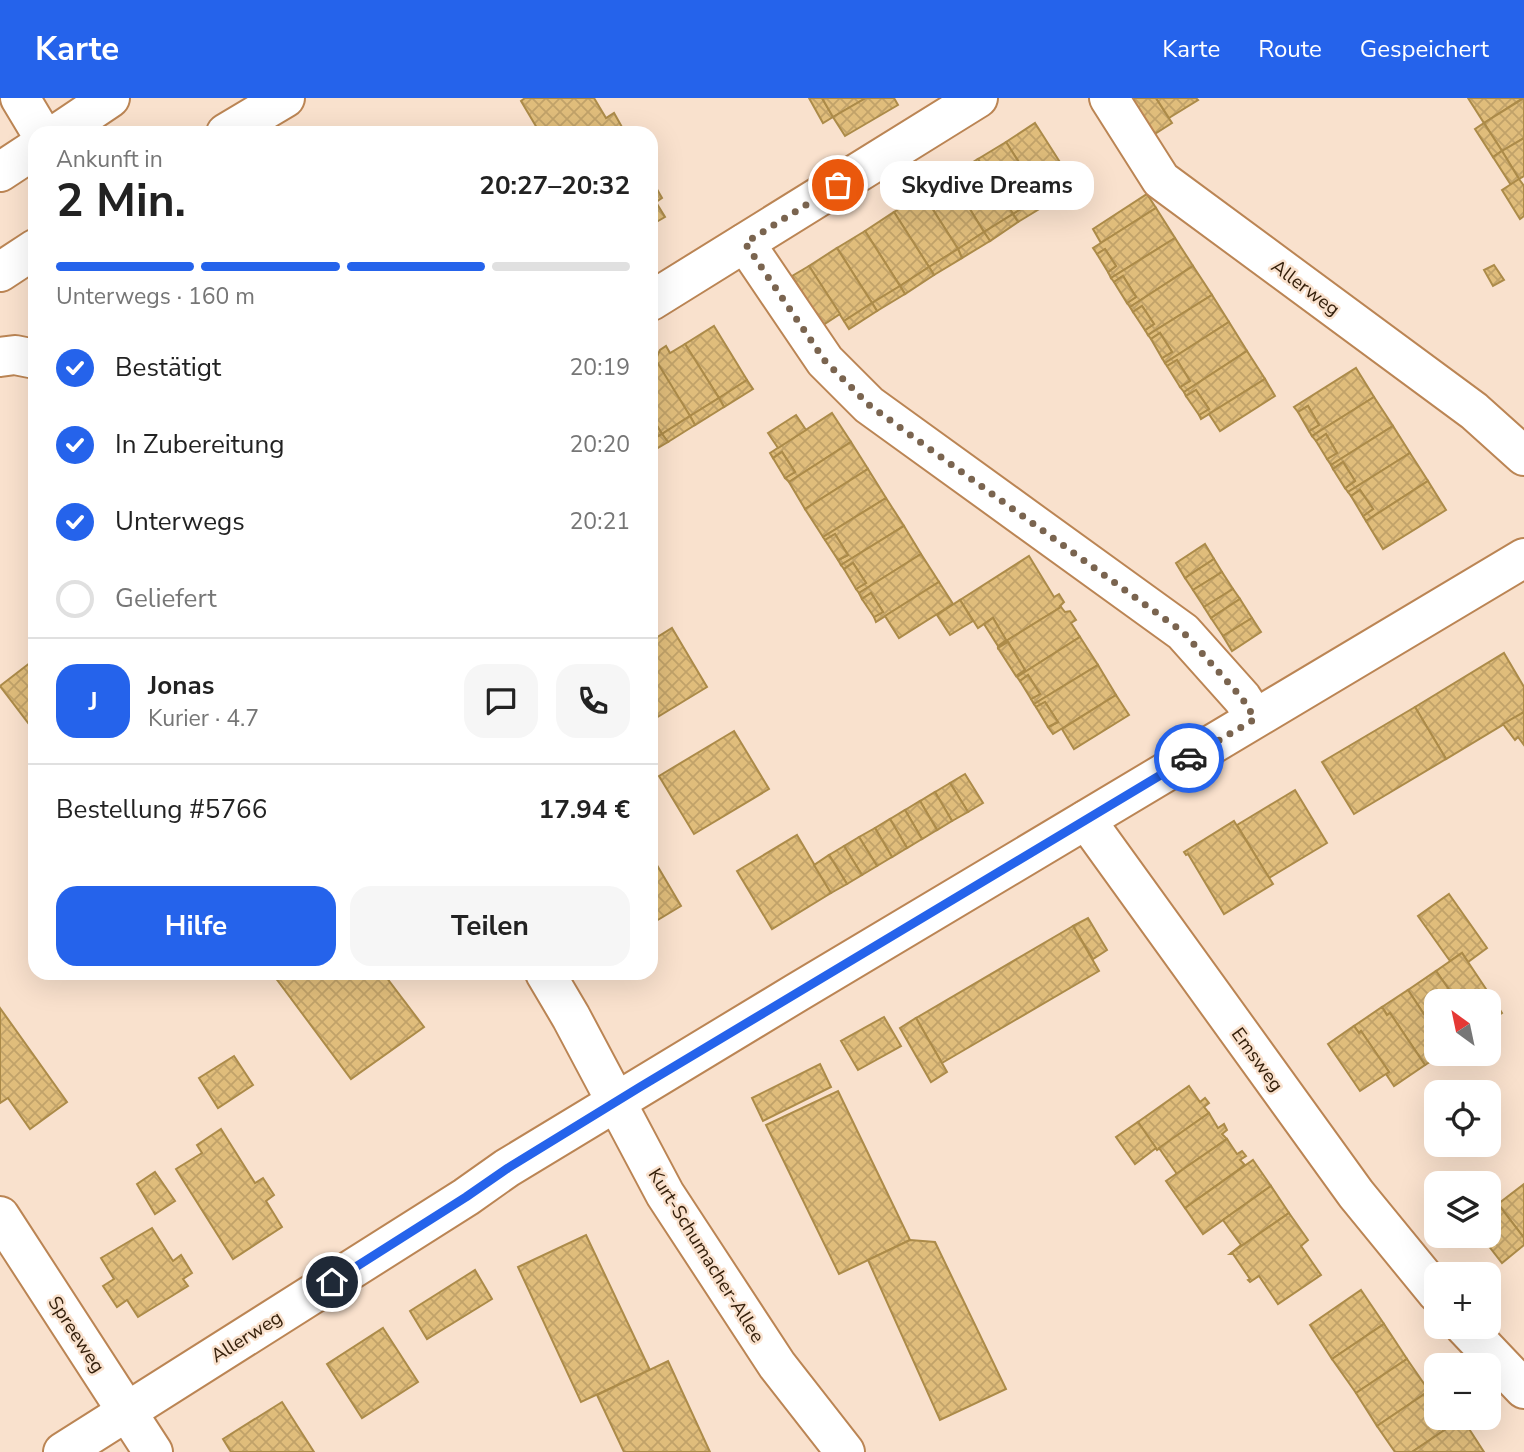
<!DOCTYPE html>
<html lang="de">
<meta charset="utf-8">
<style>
:root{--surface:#fff;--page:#f6f6f6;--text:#222;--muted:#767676;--line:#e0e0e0;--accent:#2563eb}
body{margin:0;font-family:"Nunito Sans",sans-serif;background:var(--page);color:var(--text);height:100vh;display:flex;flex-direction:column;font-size:26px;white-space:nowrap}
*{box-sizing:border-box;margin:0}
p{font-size:23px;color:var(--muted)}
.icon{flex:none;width:38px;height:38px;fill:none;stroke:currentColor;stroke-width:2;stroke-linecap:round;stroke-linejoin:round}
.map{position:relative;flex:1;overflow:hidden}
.details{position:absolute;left:28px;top:28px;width:630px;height:854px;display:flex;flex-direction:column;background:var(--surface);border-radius:21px;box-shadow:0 7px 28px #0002}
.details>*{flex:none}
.needle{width:46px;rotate:327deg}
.controls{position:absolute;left:1424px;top:891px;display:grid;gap:14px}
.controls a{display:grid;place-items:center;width:77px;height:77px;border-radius:14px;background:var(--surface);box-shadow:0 7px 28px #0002;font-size:35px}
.pin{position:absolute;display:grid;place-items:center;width:60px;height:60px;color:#fff;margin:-30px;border:4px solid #fff;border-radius:50%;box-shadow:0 2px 7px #0007}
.courier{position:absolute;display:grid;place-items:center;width:70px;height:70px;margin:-35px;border:5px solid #2563eb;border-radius:50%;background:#fff;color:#222;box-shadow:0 2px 9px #0007}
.bubble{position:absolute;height:49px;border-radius:21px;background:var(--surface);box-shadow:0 7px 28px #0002;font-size:23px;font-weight:700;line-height:49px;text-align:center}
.overview em{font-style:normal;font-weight:700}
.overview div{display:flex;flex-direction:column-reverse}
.overview{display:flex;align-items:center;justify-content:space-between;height:119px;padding:0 28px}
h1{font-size:46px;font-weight:700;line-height:52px}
.bar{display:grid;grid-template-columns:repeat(4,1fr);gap:10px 7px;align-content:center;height:84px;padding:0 28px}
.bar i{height:9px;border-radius:5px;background:var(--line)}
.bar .on{background:var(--accent)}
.bar p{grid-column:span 4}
.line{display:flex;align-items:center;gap:18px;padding:0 28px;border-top:2px solid var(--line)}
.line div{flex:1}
.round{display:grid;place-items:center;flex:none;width:74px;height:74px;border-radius:21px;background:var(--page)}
ol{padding:0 28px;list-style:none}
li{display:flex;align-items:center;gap:21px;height:77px}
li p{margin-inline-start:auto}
li .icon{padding:7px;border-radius:50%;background:var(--accent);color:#fff;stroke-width:4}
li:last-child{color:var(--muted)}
li i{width:38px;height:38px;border:4px solid var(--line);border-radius:50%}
.primary-button{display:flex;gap:14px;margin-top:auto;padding:14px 28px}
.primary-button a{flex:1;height:80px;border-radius:21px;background:var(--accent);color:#fff;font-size:28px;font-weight:700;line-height:80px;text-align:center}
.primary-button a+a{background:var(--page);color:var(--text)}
header{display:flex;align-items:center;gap:42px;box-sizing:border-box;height:98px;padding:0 35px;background:var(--accent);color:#fff}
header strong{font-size:33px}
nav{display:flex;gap:38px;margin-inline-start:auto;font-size:24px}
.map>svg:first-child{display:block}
.building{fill:url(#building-cross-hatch);stroke:#ac8b49;stroke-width:2}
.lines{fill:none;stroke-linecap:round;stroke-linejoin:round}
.minor-casing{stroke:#bb8554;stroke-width:42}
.major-casing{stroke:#bb8554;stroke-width:42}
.minor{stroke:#fff;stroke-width:38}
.major{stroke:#fff;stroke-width:38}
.done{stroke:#7a644f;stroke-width:7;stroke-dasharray:0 12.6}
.route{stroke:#2563eb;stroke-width:9}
.labels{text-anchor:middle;stroke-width:5;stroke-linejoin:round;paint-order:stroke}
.street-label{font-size:19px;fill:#35200b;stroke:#f9e1cd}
</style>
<header>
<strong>Karte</strong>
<nav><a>Karte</a><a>Route</a><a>Gespeichert</a></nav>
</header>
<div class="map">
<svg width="1524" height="1354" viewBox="0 0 1524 1354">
<defs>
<pattern id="building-cross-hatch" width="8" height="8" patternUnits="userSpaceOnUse" patternTransform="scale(1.75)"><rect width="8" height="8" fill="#e0bd7b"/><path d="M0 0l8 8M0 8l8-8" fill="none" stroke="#c1a269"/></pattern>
</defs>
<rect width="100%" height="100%" fill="#f9e1cd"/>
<g class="building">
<path d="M525,0H594L606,20L614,15L622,29L611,35H540L521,3Z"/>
<path d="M809,0H822L833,19L823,25Z"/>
<path d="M822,0H866L833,19Z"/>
<path d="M866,0H894L898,7L845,38L833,19Z"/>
<path d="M1130,0H1156L1172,25L1153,37Z"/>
<path d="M1156,0H1196L1198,2L1169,20Z"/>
<path d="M1468,0H1523L1484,25Z"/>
<path d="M1524,0V40L1502,53L1484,25Z"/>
<path d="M1035,25L1070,80L1041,99L1006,44Z"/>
<path d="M1484,25L1502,53L1493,59L1475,31Z"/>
<path d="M1524,40V78L1519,81L1502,53Z"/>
<path d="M1006,44L1041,99L1013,116L978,61Z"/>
<path d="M1502,53L1519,81L1511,87L1493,59Z"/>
<path d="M978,61L1013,116L984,134L950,79Z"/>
<path d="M950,79L984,134L958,151L923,96Z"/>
<path d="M1070,80L1075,88L1046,107L1041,99Z"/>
<path d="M1519,81L1524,88V118L1520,121L1502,92Z"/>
<path d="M654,86L662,100L656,104L651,96V88Z"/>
<path d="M651,96L665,119L651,127Z"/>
<path d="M923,96L958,151L929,169L894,114Z"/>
<path d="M1147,96L1156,110L1101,145L1093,131Z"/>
<path d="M1041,99L1046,107L1018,124L1013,116Z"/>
<path d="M1156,110L1175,140L1111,180L1108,174L1116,168L1105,151L1097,156L1093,150Z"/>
<path d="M894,114L929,169L900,188L865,133Z"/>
<path d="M1013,116L1018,124L990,143L984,134Z"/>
<path d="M865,133L900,188L872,205L837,150Z"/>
<path d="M984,134L990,143L962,160L958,151Z"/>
<path d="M1175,140L1193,168L1130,209L1127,205L1136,199L1123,178L1114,184L1111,180Z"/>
<path d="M837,150L872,205L844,223L809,168Z"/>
<path d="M958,151L962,160L934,177L929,169Z"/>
<path d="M1105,151L1116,168L1108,174L1097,156Z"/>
<path d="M1494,167L1504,182L1493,188L1484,172Z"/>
<path d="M809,168L840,216L823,227L792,178Z"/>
<path d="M1193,168L1212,197L1148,237L1145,232L1154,226L1142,208L1133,214L1130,209Z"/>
<path d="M929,169L934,177L905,196L900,188Z"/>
<path d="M1123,178L1136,199L1127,205L1114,184Z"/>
<path d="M900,188L905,196L877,213L872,205Z"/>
<path d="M1212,197L1229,224L1165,265L1162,260L1172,254L1160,235L1151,241L1148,237Z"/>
<path d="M872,205L877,213L849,231L844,223Z"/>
<path d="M1142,208L1154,226L1145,232L1133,214Z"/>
<path d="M1229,224L1247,253L1184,294L1180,289L1190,283L1177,262L1167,268L1165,265Z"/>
<path d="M714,228L747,282L719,300L685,246Z"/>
<path d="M1160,235L1172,254L1162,260L1151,241Z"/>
<path d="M685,246L719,300L690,318L655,263L660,252L666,248L670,255Z"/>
<path d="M1247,253L1265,281L1201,321L1199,317L1209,311L1196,292L1186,298L1184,294Z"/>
<path d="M1177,262L1190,283L1180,289L1167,268Z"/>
<path d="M657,264L690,318L662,336L651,318V267Z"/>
<path d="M1356,270L1374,299L1312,338L1309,333L1319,327L1308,308L1298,314L1294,309Z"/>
<path d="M1265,281L1275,298L1220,333L1209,316Z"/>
<path d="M747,282L753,291L724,309L719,300Z"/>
<path d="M1196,292L1209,311L1199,317L1186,298Z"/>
<path d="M1374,299L1393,328L1331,367L1327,361L1337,355L1326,336L1316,343L1312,338Z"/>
<path d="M719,300L724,309L695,327L690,318Z"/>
<path d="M1308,308L1319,327L1309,333L1298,314Z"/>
<path d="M832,315L851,344L789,384L785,380L795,374L782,354L773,360L770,355Z"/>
<path d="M796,317L806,332L778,350L768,335Z"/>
<path d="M651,318L662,336L651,342Z"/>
<path d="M690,318L695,327L668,344L662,336Z"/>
<path d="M1393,328L1410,355L1348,394L1345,390L1355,383L1343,364L1333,371L1331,367Z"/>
<path d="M662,336L668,344L651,354V342Z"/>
<path d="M1326,336L1337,355L1327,361L1316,343Z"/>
<path d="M851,344L868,371L805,411L789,384Z"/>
<path d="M782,354L795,374L785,380L773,360Z"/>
<path d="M1410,355L1428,383L1366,423L1363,418L1373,411L1360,392L1351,398L1348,394Z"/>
<path d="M1343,364L1355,383L1345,390L1333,371Z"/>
<path d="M868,371L886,400L823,439L805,411Z"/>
<path d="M1428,383L1446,412L1383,451L1366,423Z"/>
<path d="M1360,392L1373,411L1363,418L1351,398Z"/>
<path d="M886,400L904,428L841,467L838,462L848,457L835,436L825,442L823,439Z"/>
<path d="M904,428L921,456L859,495L856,491L866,485L853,465L844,471L841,467Z"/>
<path d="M835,436L848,457L838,462L825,442Z"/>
<path d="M1205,446L1214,461L1185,480L1176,465Z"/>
<path d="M921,456L939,484L876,524L874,519L883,514L871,495L862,501L859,495Z"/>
<path d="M1029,458L1054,499L1059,496L1064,504L1060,508L1061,509L998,548L1006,542L993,520L978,530L960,502Z"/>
<path d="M1214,461L1222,474L1193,492L1185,480Z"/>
<path d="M853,465L866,485L856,491L844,471Z"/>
<path d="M1222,474L1233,491L1204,509L1193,492Z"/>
<path d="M939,484L953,506L899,540L885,518Z"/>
<path d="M1233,491L1240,501L1211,520L1204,509Z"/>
<path d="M871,495L883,514L874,519L862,501Z"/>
<path d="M1240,501L1252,520L1223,538L1211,520Z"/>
<path d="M960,502L973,523L950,537L937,517Z"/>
<path d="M1061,509L1065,514L1070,513L1076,522L1071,525L1080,539L1017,579L1025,572L1008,544L998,550V548Z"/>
<path d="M993,520L1006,542L998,548L984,526Z"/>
<path d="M1252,520L1261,534L1232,553L1223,538Z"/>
<path d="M672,530L707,589L651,623V543Z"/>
<path d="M1080,539L1098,567L1034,606L1031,601L1040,596L1028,577L1020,583L1017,579Z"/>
<path d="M1008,544L1025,572L1016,578L998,550Z"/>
<path d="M1504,555L1524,589V614L1446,661L1415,609Z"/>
<path d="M35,561V634L0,588Z"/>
<path d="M1098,567L1116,597L1053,636L1048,629L1058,624L1045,604L1036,609L1034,606Z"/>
<path d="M1028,577L1040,596L1031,601L1020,583Z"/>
<path d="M1116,597L1129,617L1074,651L1062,631Z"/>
<path d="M1045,604L1058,624L1048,629L1036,609Z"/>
<path d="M1415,609L1446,661L1354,716L1322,664Z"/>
<path d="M1524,614V647L1518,639L1515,642L1503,626Z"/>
<path d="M734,633L769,691L694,736L659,678Z"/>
<path d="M965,676L983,705L968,714L950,685Z"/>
<path d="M950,685L968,714L952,723L935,694Z"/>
<path d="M1295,692L1327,745L1269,780L1237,727Z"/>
<path d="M935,694L952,723L937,732L920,703Z"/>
<path d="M920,703L937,732L922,741L905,712Z"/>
<path d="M905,712L922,741L907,750L890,721Z"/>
<path d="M890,721L907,750L892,759L875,730Z"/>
<path d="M1234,723L1273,786L1224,816L1188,756L1186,757L1184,754Z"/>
<path d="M875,730L892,759L877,768L859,739Z"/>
<path d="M797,737L831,795L772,831L737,773Z"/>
<path d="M859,739L877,768L862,777L844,748Z"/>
<path d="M844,748L862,777L847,786L829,757Z"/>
<path d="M651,757L681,808L651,826Z"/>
<path d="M829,757L847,786L831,795L814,767Z"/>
<path d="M1449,796L1487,850L1468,864L1462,855L1450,863L1418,818Z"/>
<path d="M1088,820L1107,852L1093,861L1073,828Z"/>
<path d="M1073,828L1099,873L942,965L916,920Z"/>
<path d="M1462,855L1502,915L1489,924V903H1457L1436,873Z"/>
<path d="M1436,873L1457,903H1437V936L1408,892Z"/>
<path d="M272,875H383L424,929L351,981Z"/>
<path d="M1408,892L1437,936V956H1443L1425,967L1390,915L1387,917L1382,909Z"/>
<path d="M1382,909L1387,917L1390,915L1425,967L1394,988L1386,976L1389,974L1361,933L1359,935L1354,928Z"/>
<path d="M0,910L67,1004L30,1031L8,1000L0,1005Z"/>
<path d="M884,919L901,948L858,972L841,943Z"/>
<path d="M916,920L947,974L931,984L900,930Z"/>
<path d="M1354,928L1359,935L1361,933L1389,974L1360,993L1328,946Z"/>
<path d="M234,958L253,987L218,1010L199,980Z"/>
<path d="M820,966L831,989L763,1023L752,1000Z"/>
<path d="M1189,988L1200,1004L1205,1000L1209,1005L1204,1009L1209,1015L1157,1052L1138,1024Z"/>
<path d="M838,993L910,1142L839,1176L766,1027Z"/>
<path d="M1209,1015L1218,1030L1224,1026L1227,1032L1222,1036L1227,1041L1175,1077L1177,1076L1159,1050Z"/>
<path d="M1138,1024L1156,1050L1135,1066L1116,1039Z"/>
<path d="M221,1031L255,1085L263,1080L274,1097L266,1103L282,1129L233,1161L176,1071L202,1055L197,1047Z"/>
<path d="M1227,1041L1237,1056L1242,1053L1246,1058L1240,1062L1245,1067L1185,1110L1166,1083Z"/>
<path d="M1253,1062L1271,1088L1203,1136L1185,1110Z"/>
<path d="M155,1074L175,1103L155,1116L137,1086Z"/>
<path d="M1524,1086V1140L1498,1106Z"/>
<path d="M1271,1088L1289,1115L1230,1156L1241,1147L1223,1122Z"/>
<path d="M1498,1106L1524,1140V1147L1502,1165L1481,1138H1489V1113Z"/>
<path d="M1289,1115L1308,1142L1301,1148L1321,1177L1278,1206L1259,1178L1250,1184L1248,1182L1250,1181L1233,1156H1230Z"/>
<path d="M152,1130L173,1163L181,1157L192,1175L183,1181L188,1188L138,1219L127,1202L117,1209L103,1188L114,1181L101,1160Z"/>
<path d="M586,1137L650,1272L581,1304L518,1169Z"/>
<path d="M910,1142L935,1144L1006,1291L940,1322L868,1162Z"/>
<path d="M475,1172L492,1201L427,1241L410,1213Z"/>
<path d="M1361,1192L1384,1226L1332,1261L1310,1227Z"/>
<path d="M1384,1226L1407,1261L1356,1295L1332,1261Z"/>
<path d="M383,1230L418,1284L362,1320L327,1266Z"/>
<path d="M1407,1261L1429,1293L1377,1328L1356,1295Z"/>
<path d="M668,1263L710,1354H624L597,1297Z"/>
<path d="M1429,1293L1437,1305V1320H1447L1452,1327L1412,1354H1395L1377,1328Z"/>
<path d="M282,1304L314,1354H231L223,1341Z"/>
<path d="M1462,1320L1484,1354H1412L1452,1327Z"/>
</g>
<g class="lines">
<defs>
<g id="minor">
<path d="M20,0L41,35"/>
<path d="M1109,0L1161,82L1474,313L1524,358"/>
<path d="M745,145L825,263L869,307L1183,534L1242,600L1255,620"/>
<path d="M651,203L978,0"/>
<path d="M0,259L15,257L35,261"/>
<path d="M1086,722L1356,1096L1437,1195"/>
<path d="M545,875L571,919L665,1096L777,1267L845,1354"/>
<path d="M0,1118L153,1354"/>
<path d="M1464,1228L1524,1291"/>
<path d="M63,1354L466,1099L507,1070L796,895L1524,460"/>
</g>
<g id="major">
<path d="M58,35L110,0"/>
<path d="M226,35L285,0"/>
<path d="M0,74L35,51"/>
<path d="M0,174L35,151"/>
</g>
</defs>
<use href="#minor" class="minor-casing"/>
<use href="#major" class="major-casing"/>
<use href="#minor" class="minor"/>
<use href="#major" class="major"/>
</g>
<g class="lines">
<path class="done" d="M838,87L745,145L825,263L869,307L1183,534L1242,600L1255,621L1189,660"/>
<path class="route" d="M332,1184L466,1099L508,1070L640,989L1189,660"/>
</g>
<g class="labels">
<g class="street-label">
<text transform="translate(1306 189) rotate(37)" y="7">Allerweg</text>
<text transform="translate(1258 961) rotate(54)" y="7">Emsweg</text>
<text transform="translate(707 1157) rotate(58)" y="7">Kurt-Schumacher-Allee</text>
<text transform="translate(77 1236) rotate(57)" y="7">Spreeweg</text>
<text transform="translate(246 1238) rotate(-32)" y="7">Allerweg</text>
</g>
</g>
</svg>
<div class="controls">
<a><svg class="needle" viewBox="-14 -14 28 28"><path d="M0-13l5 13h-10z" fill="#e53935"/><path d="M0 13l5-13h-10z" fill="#767676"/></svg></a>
<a><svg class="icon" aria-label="locate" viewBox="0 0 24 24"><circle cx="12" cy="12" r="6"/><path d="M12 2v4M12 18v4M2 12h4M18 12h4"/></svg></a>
<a><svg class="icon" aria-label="layers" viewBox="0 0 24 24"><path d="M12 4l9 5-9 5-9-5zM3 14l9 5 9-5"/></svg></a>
<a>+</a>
<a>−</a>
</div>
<div class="pin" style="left:838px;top:87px;background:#ea580c"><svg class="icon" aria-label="bag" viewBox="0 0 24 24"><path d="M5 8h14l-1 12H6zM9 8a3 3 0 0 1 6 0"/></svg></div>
<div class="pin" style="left:332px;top:1184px;background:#1f2937"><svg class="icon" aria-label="home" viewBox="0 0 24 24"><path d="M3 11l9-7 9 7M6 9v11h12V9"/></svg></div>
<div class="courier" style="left:1189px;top:660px"><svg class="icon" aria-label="car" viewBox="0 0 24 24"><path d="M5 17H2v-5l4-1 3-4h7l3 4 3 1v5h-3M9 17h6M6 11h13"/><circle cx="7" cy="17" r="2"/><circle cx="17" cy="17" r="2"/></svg></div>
<div class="bubble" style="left:880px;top:63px;width:214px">Skydive Dreams</div>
<section class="details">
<div class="overview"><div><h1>2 Min.</h1><p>Ankunft in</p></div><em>20:27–20:32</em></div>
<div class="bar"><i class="on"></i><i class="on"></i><i class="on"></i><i></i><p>Unterwegs · 160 m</p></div>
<ol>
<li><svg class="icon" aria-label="check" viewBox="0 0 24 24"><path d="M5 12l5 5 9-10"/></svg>Bestätigt<p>20:19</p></li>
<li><svg class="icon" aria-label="check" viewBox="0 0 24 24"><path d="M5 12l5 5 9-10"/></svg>In Zubereitung<p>20:20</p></li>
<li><svg class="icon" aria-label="check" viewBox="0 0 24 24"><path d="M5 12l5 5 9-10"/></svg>Unterwegs<p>20:21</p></li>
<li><i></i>Geliefert</li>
</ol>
<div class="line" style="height:126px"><b class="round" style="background:var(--accent);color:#fff">J</b><div><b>Jonas</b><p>Kurier · 4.7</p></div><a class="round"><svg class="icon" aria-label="chat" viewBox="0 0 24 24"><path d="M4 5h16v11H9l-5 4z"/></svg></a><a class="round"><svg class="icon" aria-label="phone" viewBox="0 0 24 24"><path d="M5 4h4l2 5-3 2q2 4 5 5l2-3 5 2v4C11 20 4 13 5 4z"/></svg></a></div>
<div class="line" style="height:91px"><div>Bestellung #5766</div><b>17.94 €</b></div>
<div class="primary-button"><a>Hilfe</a><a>Teilen</a></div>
</section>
</div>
